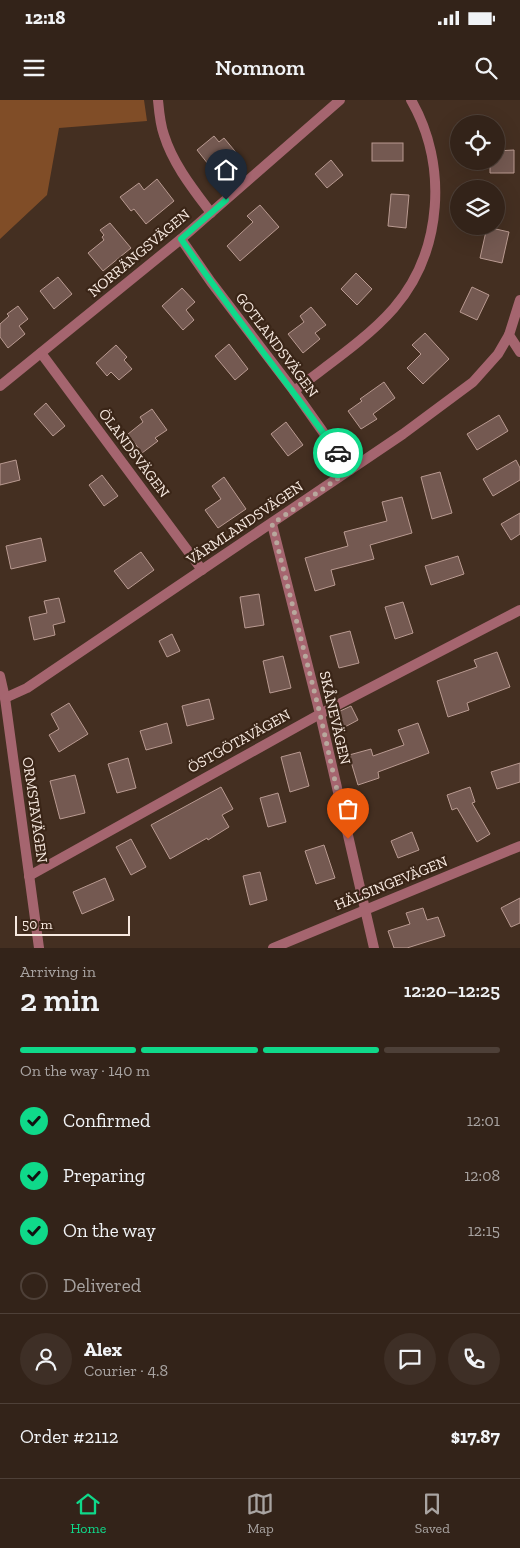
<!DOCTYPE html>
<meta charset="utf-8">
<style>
:root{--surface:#332319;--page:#3e2f26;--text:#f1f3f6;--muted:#a9a4a2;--line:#4e4038;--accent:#0fd98a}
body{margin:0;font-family:"Zilla Slab",serif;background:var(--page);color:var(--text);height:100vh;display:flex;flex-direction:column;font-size:19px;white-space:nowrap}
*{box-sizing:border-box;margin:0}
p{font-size:16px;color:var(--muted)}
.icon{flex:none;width:28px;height:28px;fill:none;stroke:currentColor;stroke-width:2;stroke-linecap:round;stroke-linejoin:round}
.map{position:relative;height:848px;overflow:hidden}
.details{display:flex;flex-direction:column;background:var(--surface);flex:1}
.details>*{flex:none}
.buttons{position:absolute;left:450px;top:15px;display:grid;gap:10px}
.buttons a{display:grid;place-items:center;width:55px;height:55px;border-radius:50%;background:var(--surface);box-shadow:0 5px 20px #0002,0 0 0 1px var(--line);font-size:25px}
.scale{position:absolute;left:15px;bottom:12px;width:115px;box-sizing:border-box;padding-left:5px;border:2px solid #f7e9e0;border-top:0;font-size:14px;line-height:18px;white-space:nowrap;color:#f7e9e0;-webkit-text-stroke:4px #3a2517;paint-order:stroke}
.pin{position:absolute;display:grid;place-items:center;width:42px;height:42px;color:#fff;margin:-51px -21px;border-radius:50% 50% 50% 0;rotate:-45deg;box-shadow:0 0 5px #0007}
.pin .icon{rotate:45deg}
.courier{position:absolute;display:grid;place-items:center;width:50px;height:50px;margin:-25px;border:4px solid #0fd98a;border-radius:50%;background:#fff;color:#222;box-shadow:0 1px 6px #0007}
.summary em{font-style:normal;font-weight:600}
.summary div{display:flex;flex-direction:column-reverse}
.summary{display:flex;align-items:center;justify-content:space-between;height:85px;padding:0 20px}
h1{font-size:32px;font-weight:600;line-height:38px}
.bar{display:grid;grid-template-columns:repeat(4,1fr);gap:8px 5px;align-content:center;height:60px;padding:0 20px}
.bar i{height:6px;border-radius:4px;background:var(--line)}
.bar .on{background:var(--accent)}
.bar p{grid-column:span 4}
.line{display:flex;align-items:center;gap:12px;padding:0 20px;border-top:1px solid var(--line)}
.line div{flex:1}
.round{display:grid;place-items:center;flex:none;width:52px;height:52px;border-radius:26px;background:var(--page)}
ol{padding:0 20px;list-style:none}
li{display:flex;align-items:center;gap:15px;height:55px}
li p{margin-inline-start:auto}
li .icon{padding:5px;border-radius:50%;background:var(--accent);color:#111;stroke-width:4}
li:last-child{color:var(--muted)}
li i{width:28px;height:28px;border:2px solid var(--line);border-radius:50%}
.status{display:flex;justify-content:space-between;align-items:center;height:35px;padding:0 25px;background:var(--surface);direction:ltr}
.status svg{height:14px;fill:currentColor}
header{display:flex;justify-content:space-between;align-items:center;height:65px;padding:0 20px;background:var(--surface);font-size:22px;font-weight:600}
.menu{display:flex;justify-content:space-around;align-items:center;height:70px;border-top:1px solid var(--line);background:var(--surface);font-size:14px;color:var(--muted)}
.menu a{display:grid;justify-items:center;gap:2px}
.menu .on{color:var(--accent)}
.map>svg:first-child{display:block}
.green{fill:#804d27}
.building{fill:#745951;stroke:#b99a91}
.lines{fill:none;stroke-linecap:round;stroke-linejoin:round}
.minor{stroke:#a5656f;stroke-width:10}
.done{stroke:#b8a89d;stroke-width:5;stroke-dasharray:0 9}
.route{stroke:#0fd98a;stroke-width:6}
.labels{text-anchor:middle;stroke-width:4.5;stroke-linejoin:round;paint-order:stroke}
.street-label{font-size:15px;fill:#f7e9e0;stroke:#3a2517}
</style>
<div class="status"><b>12:18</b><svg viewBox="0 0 49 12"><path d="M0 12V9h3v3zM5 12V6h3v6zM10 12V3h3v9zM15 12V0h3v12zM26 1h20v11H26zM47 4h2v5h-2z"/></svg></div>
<header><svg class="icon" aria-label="menu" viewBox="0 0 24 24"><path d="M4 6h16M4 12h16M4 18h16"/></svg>Nomnom<svg class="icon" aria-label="search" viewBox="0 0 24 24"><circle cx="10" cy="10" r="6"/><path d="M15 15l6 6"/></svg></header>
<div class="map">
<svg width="520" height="848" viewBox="0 0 520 848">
<rect width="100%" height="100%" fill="#442f21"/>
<path class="green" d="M0,0H144L147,21L59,28L47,95L0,139Z"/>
<g class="building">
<path d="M214,36L219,42L224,38L239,56L216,74L197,50Z"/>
<rect x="372" y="43" width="31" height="18"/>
<path d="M514,50V73H490V61H496V51Z"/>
<path d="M331,60L343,75L327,88L315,74Z"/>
<path d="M157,79L174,101L146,124L134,109L131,111L120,97L139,83L144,90Z"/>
<path d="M391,94L409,95L406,128L388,126Z"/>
<path d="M260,105L279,127L240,161L227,146L253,122L247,116Z"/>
<path d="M110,123L131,148L103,171L88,153L104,140L102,137L104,135L100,130Z"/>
<path d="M487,127L509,132L502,163L480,158Z"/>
<path d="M356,173L372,189L357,205L341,189Z"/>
<path d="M58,177L72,194L54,209L40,191Z"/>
<path d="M472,187L489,195L477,220L460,212Z"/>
<path d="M182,188L195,202L186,210L194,220L183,230L162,206Z"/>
<path d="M18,206L28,219L19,226L25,234L8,248L0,237V224L9,216L7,214Z"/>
<path d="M311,207L326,225L315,233L320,239L303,253L288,234L304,222L300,216Z"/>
<path d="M425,233L449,259L423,284L407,268L421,254L412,245Z"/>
<path d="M229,244L248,269L235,280L215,256Z"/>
<path d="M116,245L127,257L124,260L132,269L119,280L111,272L107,276L96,263Z"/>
<path d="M384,282L395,298L373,314L377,319L361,329L348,311L362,301L360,299Z"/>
<path d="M46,303L65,326L53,336L34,314Z"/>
<path d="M152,309L167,330L155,338L158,341L142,353L128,334L143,322L140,317Z"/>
<path d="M499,315L508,331L477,350L467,334Z"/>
<path d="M286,322L303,345L288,356L271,334Z"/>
<path d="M16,360L20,380L0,385V364Z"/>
<path d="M516,360L520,368V380L493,396L483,379Z"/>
<path d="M440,372L452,413L432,419L421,377Z"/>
<path d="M102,375L118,396L104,406L89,385Z"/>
<path d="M224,377L246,409L218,428L205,410L221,399L212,386Z"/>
<path d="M402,397L412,433L370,445L374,459L331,470L335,485L315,491L305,458L348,446L344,432L387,421L382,402Z"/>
<path d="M520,413V434L511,440L501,424Z"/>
<path d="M41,438L46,461L11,469L6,446Z"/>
<path d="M141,452L154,470L128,489L114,471Z"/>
<path d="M458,456L464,474L431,485L425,466Z"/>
<path d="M259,494L264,525L245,528L240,497Z"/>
<path d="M59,498L65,522L53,525L55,535L34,540L29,517L47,513L44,501Z"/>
<path d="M403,502L413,533L395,539L385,507Z"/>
<path d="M350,531L359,563L339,568L330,536Z"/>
<path d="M172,534L180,551L167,557L159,541Z"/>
<path d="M497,552L510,587L467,603L469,610L448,617L437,581L477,567L474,560Z"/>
<path d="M283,556L291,588L270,593L263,561Z"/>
<path d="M209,599L214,619L187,626L182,606Z"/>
<path d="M69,603L88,634L59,652L49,635L59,629L51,614Z"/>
<path d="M351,606L358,620L343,628L336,613Z"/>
<path d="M167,623L172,643L146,650L140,631Z"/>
<path d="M418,623L429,653L378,672L379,678L358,685L349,655L371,649L373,656L404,645L398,630Z"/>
<path d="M300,652L309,686L290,692L281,657Z"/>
<path d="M128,658L136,688L117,693L108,664Z"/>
<path d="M520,663V682L497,689L491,672Z"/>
<path d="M75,675L85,713L60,719L50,681Z"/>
<path d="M221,687L233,709L222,715L229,727L208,740L207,738L170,759L151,725Z"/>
<path d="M470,687L475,702L472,703L490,734L477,742L457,708L452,710L447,695Z"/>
<path d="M278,693L286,722L268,727L260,698Z"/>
<path d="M412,732L419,750L398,758L391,741Z"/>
<path d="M131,739L146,767L131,775L116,747Z"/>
<path d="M324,745L335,778L316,784L305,751Z"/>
<path d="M260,772L267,800L250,805L243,776Z"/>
<path d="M105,778L114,800L82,814L73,792Z"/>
<path d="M520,798V823L511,827L501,808Z"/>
<path d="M423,808L427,820L438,817L445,836L407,848H394L388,831L410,824L406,813Z"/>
</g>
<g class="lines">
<g class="minor">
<path d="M158,0C159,11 160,24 164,35C173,64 193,89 211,113"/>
<path d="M181,139L211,182L294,291L350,370"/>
<path d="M520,200L509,235L520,252"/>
<path d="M41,253L202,470"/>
<path d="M0,286L181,139L340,0"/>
<path d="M294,291C326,266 367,239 394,208C443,151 448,64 411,0"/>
<path d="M272,424L320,614L374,848"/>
<path d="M0,576L5,598L39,848"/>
<path d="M5,598L27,588L403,334L473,282L498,254L509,235"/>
<path d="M29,776L320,614L520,510"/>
<path d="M273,848L520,746"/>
</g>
</g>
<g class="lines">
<path class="done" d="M338,353L350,370L272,424L320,614L348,739"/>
<path class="route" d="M226,100L181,139C231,212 286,281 338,353"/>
</g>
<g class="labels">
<g class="street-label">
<text transform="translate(139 153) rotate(-40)" y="5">NORRÄNGSVÄGEN</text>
<text transform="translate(277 245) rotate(53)" y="5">GOTLANDSVÄGEN</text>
<text transform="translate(134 353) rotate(53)" y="5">ÖLANDSVÄGEN</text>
<text transform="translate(245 423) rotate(-34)" y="5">VÄRMLANDSVÄGEN</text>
<text transform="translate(335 618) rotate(77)" y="5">SKÅNEVÄGEN</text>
<text transform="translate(239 641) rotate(-29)" y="5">ÖSTGÖTAVÄGEN</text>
<text transform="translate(35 710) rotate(82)" y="5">ORMSTAVÄGEN</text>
<text transform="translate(391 783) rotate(-22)" y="5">HÄLSINGEVÄGEN</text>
</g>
</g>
</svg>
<div class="buttons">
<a><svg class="icon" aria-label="locate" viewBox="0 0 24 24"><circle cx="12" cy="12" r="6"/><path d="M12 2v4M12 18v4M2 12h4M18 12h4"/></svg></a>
<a><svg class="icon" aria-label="layers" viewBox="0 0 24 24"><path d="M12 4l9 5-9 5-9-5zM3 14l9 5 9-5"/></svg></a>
</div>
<div class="scale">50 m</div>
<div class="pin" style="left:348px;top:739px;background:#ea580c"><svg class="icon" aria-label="bag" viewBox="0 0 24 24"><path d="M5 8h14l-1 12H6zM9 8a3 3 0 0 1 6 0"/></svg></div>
<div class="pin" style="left:226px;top:100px;background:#1f2937"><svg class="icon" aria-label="home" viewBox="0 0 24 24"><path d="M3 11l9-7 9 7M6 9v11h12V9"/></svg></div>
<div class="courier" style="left:338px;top:353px"><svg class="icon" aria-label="car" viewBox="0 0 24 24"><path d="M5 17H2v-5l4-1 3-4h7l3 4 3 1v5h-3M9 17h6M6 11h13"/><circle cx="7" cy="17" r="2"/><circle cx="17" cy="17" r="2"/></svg></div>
</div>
<section class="details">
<div class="summary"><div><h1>2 min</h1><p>Arriving in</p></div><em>12:20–12:25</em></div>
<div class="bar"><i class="on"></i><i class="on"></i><i class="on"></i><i></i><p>On the way · 140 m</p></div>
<ol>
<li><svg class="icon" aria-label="check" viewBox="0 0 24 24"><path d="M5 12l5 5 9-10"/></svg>Confirmed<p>12:01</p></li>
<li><svg class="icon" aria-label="check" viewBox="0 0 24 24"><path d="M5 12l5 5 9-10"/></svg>Preparing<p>12:08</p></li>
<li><svg class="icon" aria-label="check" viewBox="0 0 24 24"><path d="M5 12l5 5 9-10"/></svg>On the way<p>12:15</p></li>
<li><i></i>Delivered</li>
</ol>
<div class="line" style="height:90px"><a class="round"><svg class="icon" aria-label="person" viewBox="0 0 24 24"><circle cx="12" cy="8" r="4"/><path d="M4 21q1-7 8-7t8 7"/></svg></a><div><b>Alex</b><p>Courier · 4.8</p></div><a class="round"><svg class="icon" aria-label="chat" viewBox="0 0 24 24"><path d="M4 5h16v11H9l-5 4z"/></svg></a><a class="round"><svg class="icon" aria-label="phone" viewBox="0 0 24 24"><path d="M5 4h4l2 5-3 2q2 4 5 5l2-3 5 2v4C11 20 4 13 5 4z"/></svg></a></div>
<div class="line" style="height:65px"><div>Order #2112</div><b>$17.87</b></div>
</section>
<nav class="menu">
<a class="on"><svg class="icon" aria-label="home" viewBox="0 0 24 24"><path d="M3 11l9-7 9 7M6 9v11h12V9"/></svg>Home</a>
<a><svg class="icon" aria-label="map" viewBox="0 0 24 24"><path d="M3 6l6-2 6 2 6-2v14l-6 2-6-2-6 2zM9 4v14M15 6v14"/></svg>Map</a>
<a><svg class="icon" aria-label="saved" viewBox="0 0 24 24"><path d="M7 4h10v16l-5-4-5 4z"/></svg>Saved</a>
</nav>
